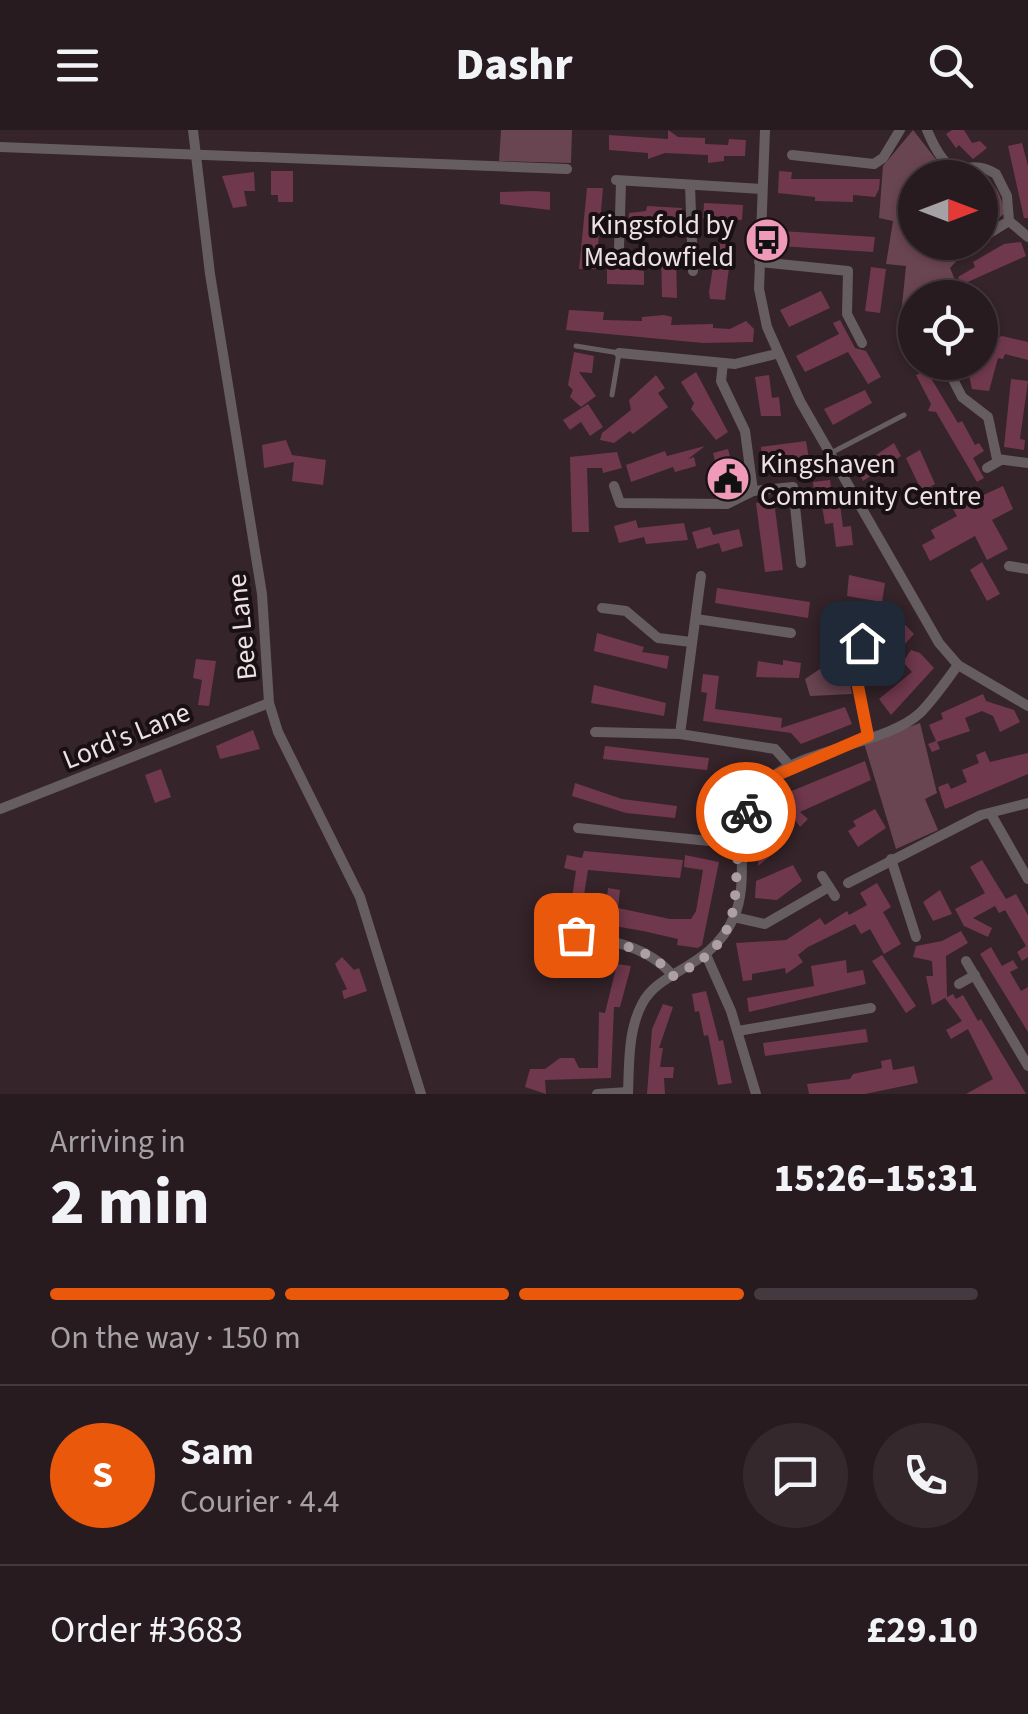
<!DOCTYPE html>
<meta charset="utf-8">
<style>
:root{--surface:#281b20;--page:#34282d;--text:#f1f3f6;--muted:#a5a1a5;--line:#44393e;--accent:#ea580c}
body{margin:0;font-family:"Source Sans 3",sans-serif;background:var(--page);color:var(--text);height:100vh;display:flex;flex-direction:column;font-size:38px;white-space:nowrap}
*{box-sizing:border-box;margin:0}
p{font-size:32px;color:var(--muted)}
.icon{flex:none;width:55px;height:55px;fill:none;stroke:currentColor;stroke-width:2;stroke-linecap:round;stroke-linejoin:round}
.map{position:relative;height:964px;overflow:hidden}
.panel{display:flex;flex-direction:column;background:var(--surface);flex:1}
.panel>*{flex:none}
.needle{width:65px;rotate:90deg}
.controls{position:absolute;left:898px;top:30px;display:grid;gap:20px}
.controls a{display:grid;place-items:center;width:100px;height:100px;border-radius:50%;background:var(--surface);box-shadow:0 2px 8px #0004,0 0 0 2px var(--line);font-size:50px}
.pin{position:absolute;display:grid;place-items:center;width:85px;height:85px;color:#fff;margin:-42px;border-radius:20px;box-shadow:0 5px 15px #0006}
.courier{position:absolute;display:grid;place-items:center;width:100px;height:100px;margin:-50px;border:8px solid #ea580c;border-radius:50%;background:#fff;color:#222;box-shadow:0 2px 12px #0007}
.head em{font-style:normal;font-weight:800}
.head div{display:flex;flex-direction:column-reverse}
.head{display:flex;align-items:center;justify-content:space-between;height:170px;padding:0 50px}
h1{font-size:65px;font-weight:800;line-height:75px}
.bar{display:grid;grid-template-columns:repeat(4,1fr);gap:15px 10px;align-content:center;height:120px;padding:0 50px}
.bar i{height:12px;border-radius:8px;background:var(--line)}
.bar .active{background:var(--accent)}
.bar p{grid-column:span 4}
.line{display:flex;align-items:center;gap:25px;padding:0 50px;border-top:2px solid var(--line)}
.line div{flex:1}
.round{display:grid;place-items:center;flex:none;width:105px;height:105px;border-radius:52px;background:var(--page)}
header{display:flex;justify-content:space-between;align-items:center;height:130px;padding:0 50px;background:var(--surface);font-size:45px;font-weight:800}
.map>svg:first-child{display:block}
.green{fill:#694451}
.building{fill:#70384d}
.lines{fill:none;stroke-linecap:round;stroke-linejoin:round}
.lane{stroke:#665d60;stroke-width:5}
.street{stroke:#665d60;stroke-width:10}
.done{stroke:#ad9fa3;stroke-width:10;stroke-dasharray:0 18}
.route{stroke:#ea580c;stroke-width:12}
.labels{text-anchor:middle;stroke-width:8;stroke-linejoin:round;paint-order:stroke}
.poi-label{font-size:28px;fill:#ede1e4;stroke:#181012;text-anchor:end}
.street-label{font-size:28px;fill:#ede1e4;stroke:#181012}
</style>
<header><svg class="icon" aria-label="menu" viewBox="0 0 24 24"><path d="M4 6h16M4 12h16M4 18h16"/></svg>Dashr<svg class="icon" aria-label="search" viewBox="0 0 24 24"><circle cx="10" cy="10" r="6"/><path d="M15 15l6 6"/></svg></header>
<div class="map">
<svg width="1028" height="964" viewBox="0 0 1028 964">
<rect width="100%" height="100%" fill="#35242a"/>
<g class="green">
<path d="M501,0H572L571,33L499,31Z"/>
<path d="M913,0L946,42C980,53 996,39 1005,83L980,103V48H915V112L965,113L962,125L950,138L958,157L940,167L915,168V187L900,195L906,136L886,134L893,91L879,88L883,36Z"/>
<path d="M844,523L852,564L810,566L805,549Z"/>
<path d="M920,593L937,663L925,669L938,700L896,719L864,613Z"/>
</g>
<g class="building">
<path d="M668,0L678,7L705,8V14L728,15L729,9L746,10L745,26H724V31L708,33V25L665,23L648,29V23L609,20V5L668,9Z"/>
<path d="M952,0H964L972,13L980,11L987,18L973,29L959,15L956,18L946,4Z"/>
<path d="M1022,13L1028,36V88H1024L1008,16Z"/>
<path d="M271,41H293V72H278V65H271Z"/>
<path d="M779,41L792,42L791,49H880L879,59L875,67L853,65V72L815,71V67L778,63Z"/>
<path d="M254,42L255,61H244L247,76L233,78L222,46Z"/>
<path d="M587,58H603L596,139H579Z"/>
<path d="M534,61L550,62V80L500,74V62Z"/>
<path d="M704,73L743,75L742,90L703,88Z"/>
<path d="M647,76L682,78L683,93L643,91V98H628L629,83L646,81Z"/>
<path d="M781,101L875,107L873,122L779,116Z"/>
<path d="M717,112L732,113L725,170L710,169L709,162Z"/>
<path d="M1021,112L1026,126L961,155L958,147L975,137L973,132L1004,114Z"/>
<path d="M661,122L676,123L677,168L662,167Z"/>
<path d="M615,137L644,141V155L607,154V139Z"/>
<path d="M871,137L886,139L880,183L865,181Z"/>
<path d="M821,161L830,178L789,197L780,180Z"/>
<path d="M569,180L604,182L603,190L642,191V187L664,185L672,187L671,195L713,194V198L730,199L746,191L754,199L753,212L703,213L566,200Z"/>
<path d="M840,190L855,218L866,221L881,247L868,254L848,222L805,242L796,226L839,204L833,193Z"/>
<path d="M1002,206L1028,212V230L1005,224L1003,229L998,228L989,261L972,259L966,232H980V216Z"/>
<path d="M574,222L594,226L592,243L579,242L596,266L581,277L570,267L573,260L568,255Z"/>
<path d="M926,240L958,293L962,291L975,315L979,313L984,321L973,328L984,348L977,352L936,282L928,281L931,274L916,245Z"/>
<path d="M696,242L728,302L716,310L691,279L694,273L681,252Z"/>
<path d="M656,245L665,258L658,263L668,277L633,304L630,301L614,313L600,310L602,303L631,280L629,270Z"/>
<path d="M769,245L772,268L779,267L781,286H761L755,247Z"/>
<path d="M1011,249L1028,251L1020,309L1025,310L1024,320L1004,317Z"/>
<path d="M865,260L872,273L833,295L824,279Z"/>
<path d="M588,274L603,297L590,306L581,292L570,300L563,290Z"/>
<path d="M286,310L292,325L326,330L323,355L292,351L294,332L264,338L262,315Z"/>
<path d="M806,311L809,329L763,334L761,317Z"/>
<path d="M894,313L901,326L863,351L856,338Z"/>
<path d="M705,316L688,329L694,327L696,336L675,342L673,337L631,352L626,335L665,321L667,326Z"/>
<path d="M728,319L738,356L722,360L713,323Z"/>
<path d="M920,320L935,354L922,362L906,328Z"/>
<path d="M617,322L622,338L603,343L602,338H587L589,402H572L570,327Z"/>
<path d="M830,350L833,375L840,374L843,397L851,396L853,415L836,417L833,393L825,394L821,370L815,371L813,352Z"/>
<path d="M1003,356L1013,379L992,390L1008,419L987,430L975,406L930,431L922,415L935,408L931,400L957,386L953,379Z"/>
<path d="M774,371L783,440L765,442L756,373Z"/>
<path d="M636,390L638,398L684,393L688,410L646,414L644,407L619,413L614,396Z"/>
<path d="M710,397L713,405L739,399L743,416L722,422L719,413L697,419L692,402Z"/>
<path d="M982,432L1000,464L987,471L970,440Z"/>
<path d="M849,445L885,453L882,472L847,466Z"/>
<path d="M717,458L810,472L808,488L715,473Z"/>
<path d="M888,477L914,504L904,515L877,489Z"/>
<path d="M597,503L644,517L642,522L669,526L667,539L594,521Z"/>
<path d="M911,520L920,523L934,538L891,585L879,569L912,542L903,532Z"/>
<path d="M196,529L216,531L209,576L198,575L202,550L193,548Z"/>
<path d="M783,530L801,533L799,548L756,547L758,531L783,535Z"/>
<path d="M703,544L719,546L715,579L782,588L781,598L845,577L852,594L801,614L791,603L703,591L707,563L701,562Z"/>
<path d="M594,555L666,573L664,586L591,573Z"/>
<path d="M983,564L986,571L1014,580L1020,592L1000,602L993,586L982,581L965,588L970,601L937,612L940,619L932,622L928,614L936,611L929,595L943,589L941,583Z"/>
<path d="M253,600L260,619L220,629L216,616Z"/>
<path d="M605,616L709,628L707,640L603,629Z"/>
<path d="M985,621L990,632L1028,623V644L945,679L938,657L948,653L951,659L967,652L962,640L979,633L976,625Z"/>
<path d="M865,631L871,650L800,682L808,689L800,697L793,687L778,702L774,723L758,736L761,687L789,662Z"/>
<path d="M161,639L171,667L155,673L145,645Z"/>
<path d="M575,653L622,669L677,676L675,688L626,683L572,666Z"/>
<path d="M717,653L732,655L721,698L706,695Z"/>
<path d="M875,679L886,698L858,717L848,701L856,696L853,691Z"/>
<path d="M584,721L683,730L680,748L588,740L583,771L606,775L608,758L620,760L618,778L670,789H691L696,781L703,740L684,737L685,725L719,732L702,815L698,818L677,815L678,809L643,801L557,786L560,766L572,768L576,741L564,738L567,725L582,728Z"/>
<path d="M982,730L1006,769L1016,764L1028,785V827L1022,831L1017,822L1026,816L1005,780L999,783L995,776L973,788L992,798L988,807L964,796L955,779L985,763L970,737Z"/>
<path d="M793,735L802,751L777,770L755,768L756,751Z"/>
<path d="M877,753L891,777L883,782L901,814L884,824L870,799L861,804L855,794L808,817L798,825L803,832L786,844L785,838L752,844V850L743,851L736,813L786,810L820,788L825,795L847,781L849,785L867,775L860,763Z"/>
<path d="M940,760L952,784L933,791L923,772Z"/>
<path d="M961,801L968,813L946,826L947,867L932,875L926,846H933L932,831L913,827L916,816L942,811Z"/>
<path d="M991,817L1002,836L1013,830L1018,838L1010,842L1021,861L1028,857V902L980,824Z"/>
<path d="M882,825L916,876L906,883L872,831Z"/>
<path d="M342,827L354,840L359,838L367,861L344,869L342,861L347,859L335,834Z"/>
<path d="M846,830L847,843L863,840L866,854L749,882L747,868L814,856L811,836Z"/>
<path d="M617,834L631,836L620,877H614L611,948L545,950L546,964L525,957L530,939H545L560,928H574L579,938H598L599,882L605,883Z"/>
<path d="M706,861L719,911L723,910L732,953L718,955L708,905L704,906L699,881L695,882L692,864Z"/>
<path d="M953,864L956,869L963,865L978,891L981,889L1026,964H966L993,949L968,899L951,909L946,900L962,891L945,868Z"/>
<path d="M663,874L673,877L659,918H663L660,937H674L673,948H664L665,964H647L652,899Z"/>
<path d="M866,899L868,912L765,926L763,913Z"/>
<path d="M891,929L893,940L914,936L918,953L865,964H809L807,954L850,949L853,944L882,938L881,931Z"/>
</g>
<g class="lines">
<g class="lane">
<path d="M576,216L619,223L612,265"/>
<path d="M831,323L904,285"/>
</g>
<g class="street">
<path d="M193,0L210,144L262,464L269,573L278,602L360,767L421,964"/>
<path d="M765,0L759,159L767,197L800,271L939,513L958,535L1028,576"/>
<path d="M927,0C954,64 964,23 996,44L1007,66L1009,91L1028,107"/>
<path d="M0,17L567,39"/>
<path d="M792,25L874,34L883,28L900,0"/>
<path d="M616,50L762,59"/>
<path d="M690,55L693,141"/>
<path d="M980,109L1009,91"/>
<path d="M619,119L621,52"/>
<path d="M759,132L848,141L847,184L862,213"/>
<path d="M619,223L735,234L776,224"/>
<path d="M944,232L962,267L988,287L997,329L1028,333"/>
<path d="M723,233L721,251L745,301L753,361"/>
<path d="M987,338L1001,330"/>
<path d="M614,356L620,373L727,374L753,361L793,357L801,433"/>
<path d="M1009,436L1028,439"/>
<path d="M602,478L626,481L658,508L691,512"/>
<path d="M696,489L791,503"/>
<path d="M846,502L868,606"/>
<path d="M595,602L680,604L775,619L790,636"/>
<path d="M680,604L701,446"/>
<path d="M0,679L269,573"/>
<path d="M992,686L1028,749"/>
<path d="M578,698L740,714"/>
<path d="M891,729L916,807"/>
<path d="M822,746L835,766"/>
<path d="M848,753L981,685L1028,673"/>
<path d="M734,787L765,794L829,757"/>
<path d="M549,799C591,808 644,810 673,846"/>
<path d="M707,827L731,881L756,964"/>
<path d="M966,831L1028,936"/>
<path d="M959,854L975,845"/>
<path d="M738,901L871,878"/>
<path d="M597,964L628,962"/>
<path d="M628,964C629,936 628,900 642,874C660,839 711,839 734,787C754,742 724,689 767,651C805,617 885,615 920,583C934,569 946,551 958,535"/>
</g>
</g>
<g class="lines">
<path class="done" d="M576,805C612,813 649,816 673,846C761,806 723,752 746,682"/>
<path class="route" d="M746,682L768,649L868,606L850,516L862,513"/>
</g>
<defs>
<symbol id="bus-disc" viewBox="-11 -11 22 22"><circle r="9.5" fill="#ef9ab8" stroke="#181012"/><path d="M-5-6H5V4H4V6H2V4H-2V6H-4V4H-5ZM-3.5-4V0h7V-4ZM-3.5 1.2v1.5H-2V1.2ZM2 1.2v1.5H3.5V1.2Z" fill="#111"/></symbol>
<symbol id="civic-disc" viewBox="-11 -11 22 22"><circle r="9.5" fill="#ef9ab8" stroke="#181012"/><path d="M-.6-6.5H3V-4.5H.6V-3L4-1V1h2V6H-6V1h2V-1L-.6-3ZM-1.2 2.5V6h2.4V2.5Z" fill="#111"/></symbol>
</defs>
<g fill-rule="evenodd">
<use href="#bus-disc" x="742" y="85" width="50" height="50"/>
<use href="#civic-disc" x="703" y="324" width="50" height="50"/>
</g>
<g class="labels">
<g class="poi-label">
<text x="734" y="104">Kingsfold by<tspan x="734" dy="32">Meadowfield</tspan></text>
<text x="760" y="343" text-anchor="start">Kingshaven<tspan x="760" dy="32">Community Centre</tspan></text>
</g>
<g class="street-label">
<text transform="translate(241 497) rotate(-96)" y="10">Bee Lane</text>
<text transform="translate(126 605) rotate(-22)" y="10">Lord's Lane</text>
</g>
</g>
</svg>
<div class="controls">
<a><svg class="needle" viewBox="-14 -14 28 28"><path d="M0-13l5 13h-10z" fill="#e53935"/><path d="M0 13l5-13h-10z" fill="#a5a1a5"/></svg></a>
<a><svg class="icon" aria-label="locate" viewBox="0 0 24 24"><circle cx="12" cy="12" r="6"/><path d="M12 2v4M12 18v4M2 12h4M18 12h4"/></svg></a>
</div>
<div class="pin" style="left:576px;top:805px;background:#ea580c"><svg class="icon" aria-label="bag" viewBox="0 0 24 24"><path d="M5 8h14l-1 12H6zM9 8a3 3 0 0 1 6 0"/></svg></div>
<div class="pin" style="left:862px;top:513px;background:#1f2937"><svg class="icon" aria-label="home" viewBox="0 0 24 24"><path d="M3 11l9-7 9 7M6 9v11h12V9"/></svg></div>
<div class="courier" style="left:746px;top:682px"><svg class="icon" aria-label="bike" viewBox="0 0 24 24"><circle cx="6" cy="16" r="4"/><circle cx="18" cy="16" r="4"/><path d="M6 16l4-8h5l3 8M10 8l3 8H6M13 5h3"/></svg></div>
</div>
<section class="panel">
<div class="head"><div><h1>2 min</h1><p>Arriving in</p></div><em>15:26–15:31</em></div>
<div class="bar"><i class="active"></i><i class="active"></i><i class="active"></i><i></i><p>On the way · 150 m</p></div>
<div class="line" style="height:180px"><b class="round" style="background:var(--accent);color:#fff">S</b><div><b>Sam</b><p>Courier · 4.4</p></div><a class="round"><svg class="icon" aria-label="chat" viewBox="0 0 24 24"><path d="M4 5h16v11H9l-5 4z"/></svg></a><a class="round"><svg class="icon" aria-label="phone" viewBox="0 0 24 24"><path d="M5 4h4l2 5-3 2q2 4 5 5l2-3 5 2v4C11 20 4 13 5 4z"/></svg></a></div>
<div class="line" style="height:130px"><div>Order #3683</div><b>£29.10</b></div>
</section>
